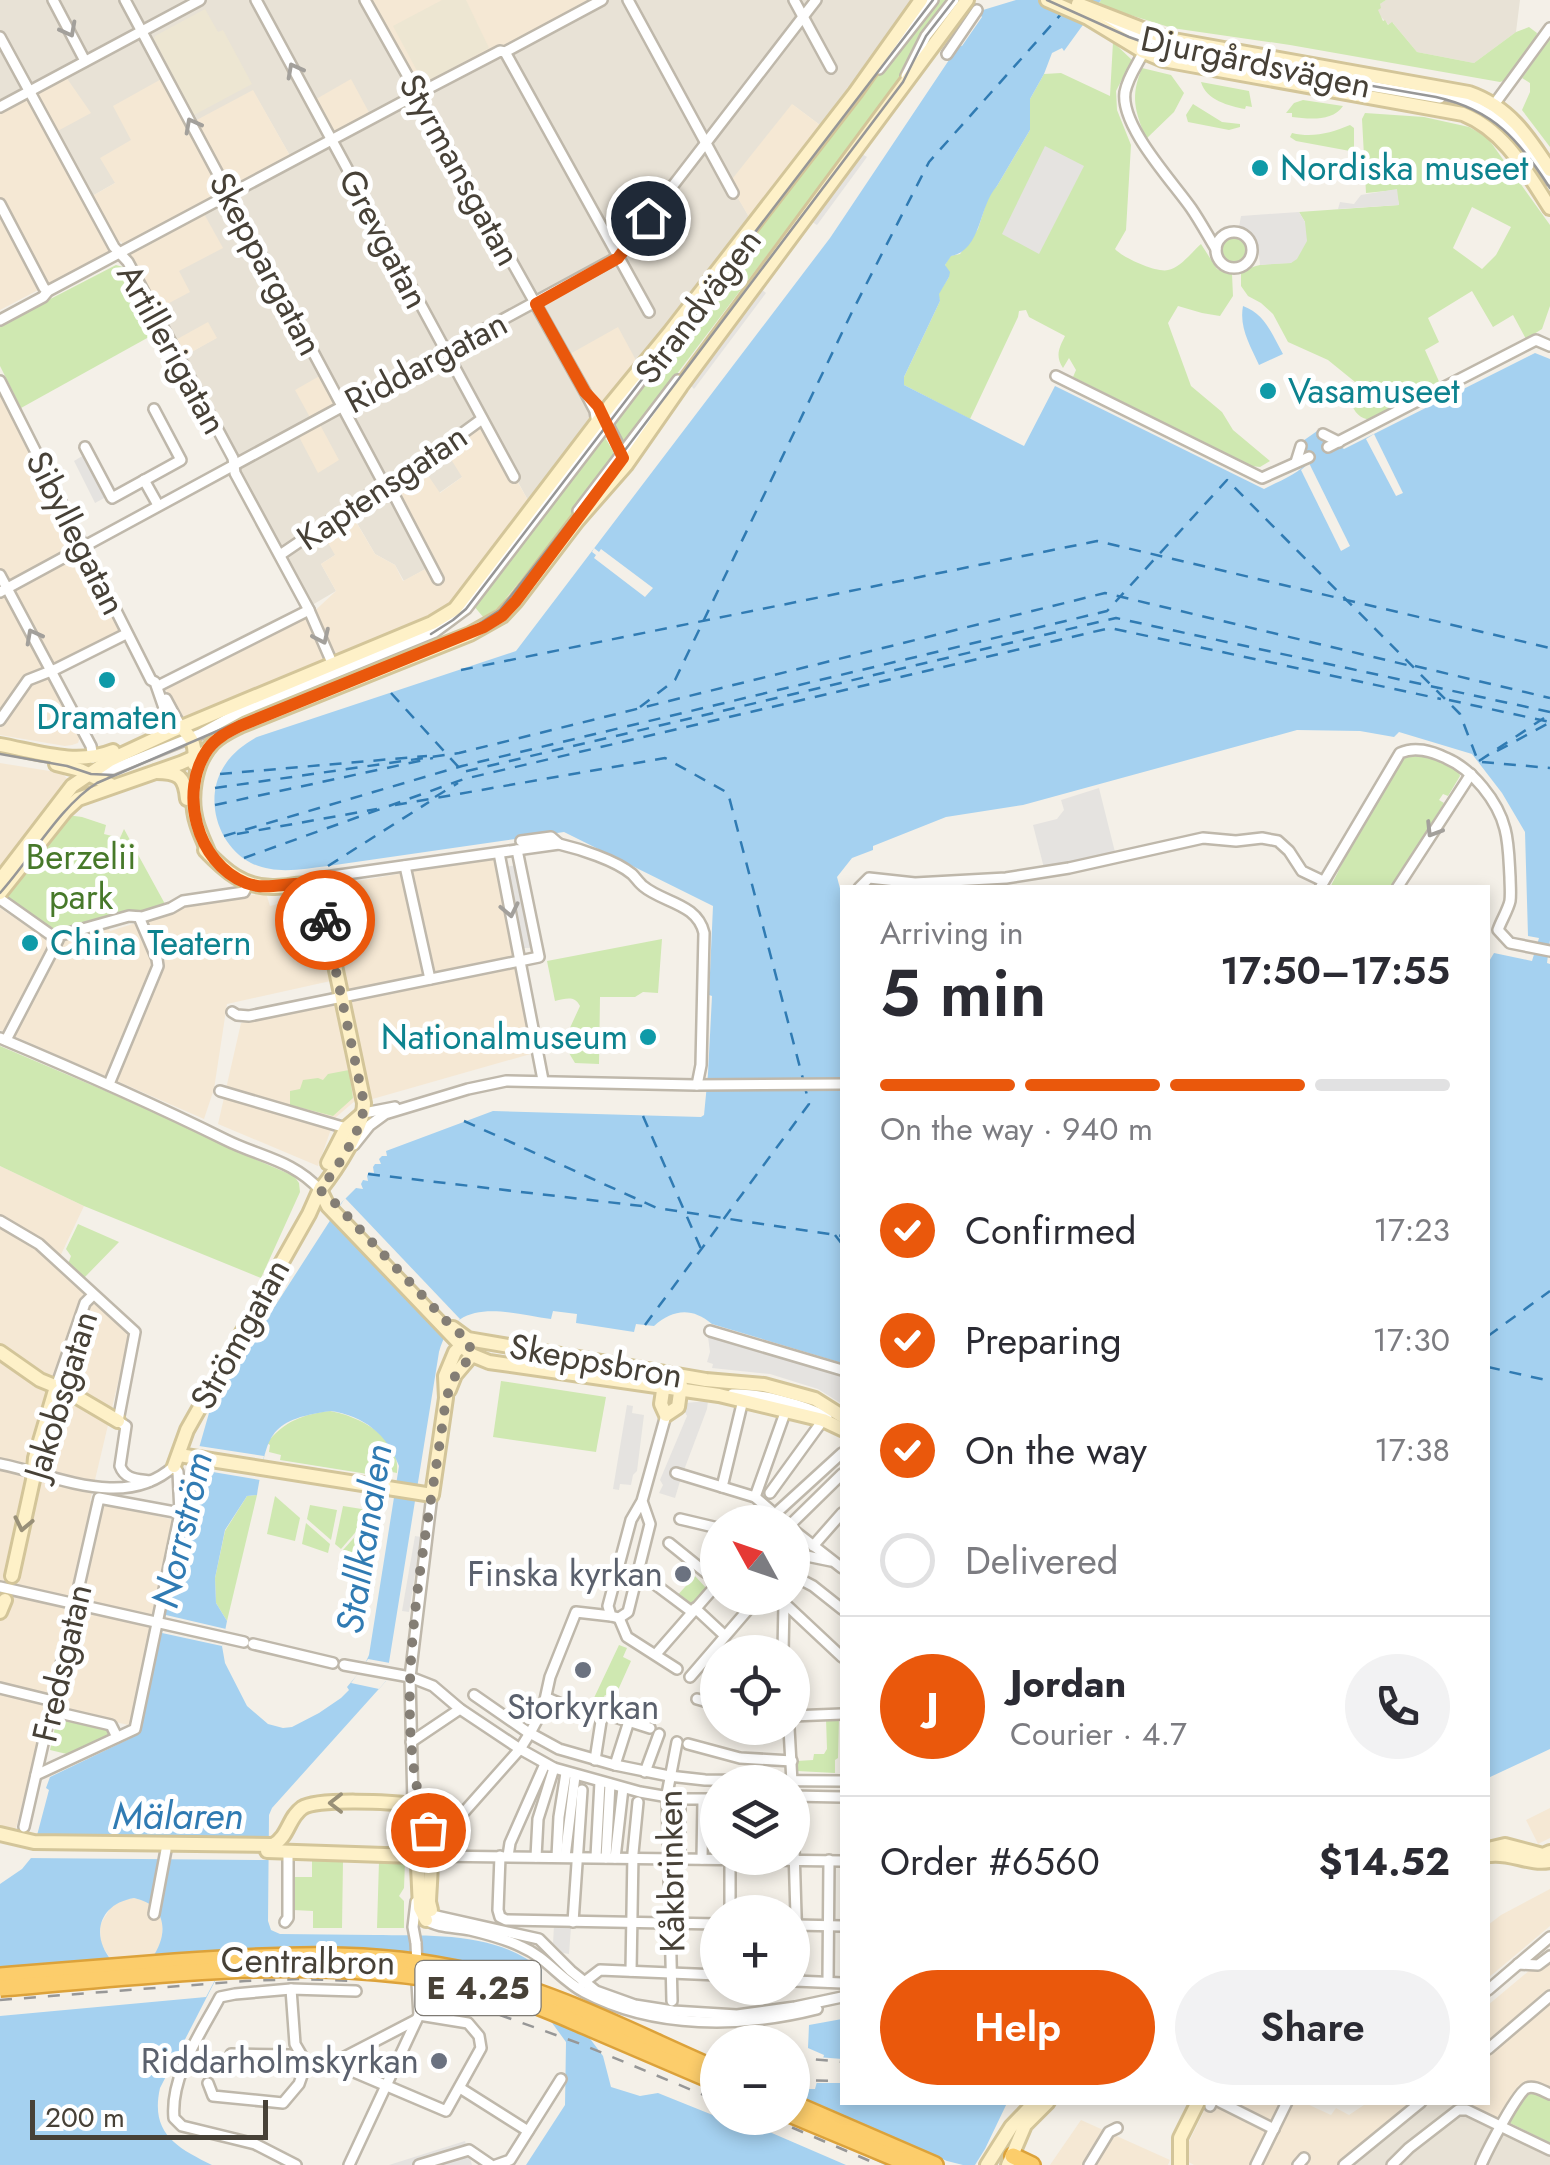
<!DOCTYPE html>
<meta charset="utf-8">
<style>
:root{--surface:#fff;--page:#f2f2f3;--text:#2b2b33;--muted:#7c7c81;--line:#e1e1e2;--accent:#ea580c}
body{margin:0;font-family:Jost,sans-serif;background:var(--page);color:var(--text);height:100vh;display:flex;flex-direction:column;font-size:38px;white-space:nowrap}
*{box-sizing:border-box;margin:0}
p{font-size:32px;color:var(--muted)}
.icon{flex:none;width:55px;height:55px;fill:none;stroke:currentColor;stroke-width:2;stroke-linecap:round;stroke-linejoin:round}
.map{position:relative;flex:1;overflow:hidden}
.side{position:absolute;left:840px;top:885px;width:650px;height:1220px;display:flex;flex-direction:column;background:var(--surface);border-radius:0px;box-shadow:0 5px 15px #0003}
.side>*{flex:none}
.needle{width:65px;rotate:310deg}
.tools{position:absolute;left:700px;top:1505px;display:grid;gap:20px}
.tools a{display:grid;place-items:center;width:110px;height:110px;border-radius:50%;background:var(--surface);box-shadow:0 5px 15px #0003;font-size:50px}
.scale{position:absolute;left:30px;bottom:25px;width:238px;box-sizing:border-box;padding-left:10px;border:5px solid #474137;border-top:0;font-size:28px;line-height:35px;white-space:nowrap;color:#474137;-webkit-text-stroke:8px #fff;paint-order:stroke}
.pin{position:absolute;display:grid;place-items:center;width:85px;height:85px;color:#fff;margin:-42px;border:5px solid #fff;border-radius:50%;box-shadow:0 2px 10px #0007}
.courier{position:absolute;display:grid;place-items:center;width:100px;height:100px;margin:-50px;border:8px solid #ea580c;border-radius:50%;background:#fff;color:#222;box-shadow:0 2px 12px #0007}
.overview em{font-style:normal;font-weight:600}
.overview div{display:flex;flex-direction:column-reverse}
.overview{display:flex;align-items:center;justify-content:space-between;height:170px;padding:0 40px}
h1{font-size:65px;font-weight:600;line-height:75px}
.bar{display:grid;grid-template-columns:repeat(4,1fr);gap:15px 10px;align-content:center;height:120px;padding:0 40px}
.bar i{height:12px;border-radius:8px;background:var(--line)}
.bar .selected{background:var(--accent)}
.bar p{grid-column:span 4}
.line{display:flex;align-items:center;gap:25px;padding:0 40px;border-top:2px solid var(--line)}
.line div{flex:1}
.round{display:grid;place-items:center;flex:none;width:105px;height:105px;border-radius:52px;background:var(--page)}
ol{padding:0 40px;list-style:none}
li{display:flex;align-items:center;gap:30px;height:110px}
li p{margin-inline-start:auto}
li .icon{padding:10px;border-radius:50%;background:var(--accent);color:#fff;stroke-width:4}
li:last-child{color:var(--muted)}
li i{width:55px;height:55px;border:5px solid var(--line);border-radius:50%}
.cta{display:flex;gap:20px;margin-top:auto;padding:20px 40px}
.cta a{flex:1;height:115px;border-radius:60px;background:var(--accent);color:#fff;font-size:40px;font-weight:600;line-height:115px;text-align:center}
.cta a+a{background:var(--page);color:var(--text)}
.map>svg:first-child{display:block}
.residential{fill:#e8e2d6}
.commercial{fill:#f5e8d4}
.education{fill:#ede6d2}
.green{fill:#cfe8b1;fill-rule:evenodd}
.parking{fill:#e5e3e0}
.water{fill:#a5d1f0;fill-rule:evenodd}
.pier{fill:#f4f0e8}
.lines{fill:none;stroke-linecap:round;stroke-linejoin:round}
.ferry{stroke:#307bb3;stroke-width:2.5;stroke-dasharray:12 10;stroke-linecap:butt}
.street-casing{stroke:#bfb8ab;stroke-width:14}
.secondary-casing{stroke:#d3c599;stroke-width:18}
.highway-casing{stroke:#dca23a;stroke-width:20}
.street{stroke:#fff;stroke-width:9}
.secondary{stroke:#fef1c8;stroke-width:12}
.highway{stroke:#fccd6b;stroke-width:15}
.tram{stroke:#979797;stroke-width:2.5}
.rail{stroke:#979797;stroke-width:2.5;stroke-dasharray:12 12;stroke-linecap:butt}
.street-bridge-casing{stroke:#bfb8ab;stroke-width:14;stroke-linecap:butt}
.highway-bridge-casing{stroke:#dca23a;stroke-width:20;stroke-linecap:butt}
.street-bridge{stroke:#fff;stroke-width:9}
.highway-bridge{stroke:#fccd6b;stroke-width:15}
.oneway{stroke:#a3a09b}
.oneway2{stroke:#999078}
.done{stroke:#847e75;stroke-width:10;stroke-dasharray:0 18}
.route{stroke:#ea580c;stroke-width:12}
.culture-dot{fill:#0f9aa8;stroke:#fff;stroke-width:4}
.worship-dot{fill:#6b7280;stroke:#fff;stroke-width:4}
.labels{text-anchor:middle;stroke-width:10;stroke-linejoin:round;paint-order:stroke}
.shield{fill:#fff;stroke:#7e7a73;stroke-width:2.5}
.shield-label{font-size:32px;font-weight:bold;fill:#474137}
.street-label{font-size:35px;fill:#474137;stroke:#fff}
.culture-label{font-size:35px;fill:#0d838f;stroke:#fff;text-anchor:start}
.park-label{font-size:35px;fill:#47792a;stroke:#fff}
.worship-label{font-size:35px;fill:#5b616d;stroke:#fff;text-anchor:end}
.water-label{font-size:38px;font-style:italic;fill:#307bb3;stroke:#fff}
</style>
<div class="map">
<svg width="1550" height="2165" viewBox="0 0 1550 2165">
<rect width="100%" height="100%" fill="#f4f0e8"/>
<g class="residential">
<path d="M0,0H915L820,125L793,105L730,183L749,217L530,504L484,420L462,477L439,493L421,466L431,566L404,581L395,565L375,554L350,511L335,555L321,564L336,591L307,608L179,359L216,338L170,343L154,311L179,271L203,212L293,161L253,91L191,124L114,106L132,140L115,183L87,199L52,134L66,78L0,112Z"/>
<path d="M1386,0H1520L1516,32L1474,63L1417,52L1393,23L1389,25L1379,15L1377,10L1380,4Z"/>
<path d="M1423,2103H1456L1499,2126L1510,2123L1550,2143V2165H1345Z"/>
</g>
<g class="commercial">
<path d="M366,0H598L419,95Z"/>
<path d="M66,77L91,113L52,134L87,199L115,183L100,158L131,140L113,106L165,77L191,123L253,90L293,161L203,212L223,248L179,271L190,292L154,311L121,241L109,253L0,310V112Z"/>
<path d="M351,79L372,118L331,140L311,102Z"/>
<path d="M792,104L820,125L749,217L729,183Z"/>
<path d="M208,322L217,338L179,359L170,343Z"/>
<path d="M618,327L638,364L595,419L561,359Z"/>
<path d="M323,374L342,408L318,421L339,460L318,473L297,433L313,423L295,390Z"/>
<path d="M0,393L119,631L45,671L80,737L78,743L72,745L65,746L0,735Z"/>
<path d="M483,420L530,504L457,600L442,611L342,654L185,718L178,713L165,689L307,618L336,591L321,564L335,555L320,529L349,510L375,554L395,565L403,581L431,566L387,485L421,465L440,493L462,477L444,448Z"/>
<path d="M0,763L62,773L68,780V784L0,875Z"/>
<path d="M496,857L514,960L344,993L323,887Z"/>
<path d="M266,893L270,906L313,895L335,980L227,1004L214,1089L204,1119L0,1030V908L50,942L108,927L110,931L136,923L138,926L163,913L186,904Z"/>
<path d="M515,963L534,1053L369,1100L346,1001Z"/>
<path d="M335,1003L356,1100L335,1118L318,1166L218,1124L241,1023Z"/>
<path d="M0,1166L84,1206L56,1265L130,1332L90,1501L175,1520L168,1557L153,1613L154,1626L133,1726L48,1707L16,1828L5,1834L0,1832Z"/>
<path d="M1550,1808V1838L1538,1844L1526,1820Z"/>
<path d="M1550,1889V1926L1488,1978V1925L1501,1915Z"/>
<path d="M134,1898L148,1902L159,1913L163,1922L161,1946L152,1958L112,1961L101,1944L100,1925L111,1907L122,1900Z"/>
<path d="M1550,1950V2099L1536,2092L1524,2096L1510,2123L1500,2126L1456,2103L1488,2102V2005L1530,1970Z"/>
<path d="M1208,2103H1305L1331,2115L1336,2108L1349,2115L1367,2103H1423L1345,2165H1194L1185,2160L1184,2152Z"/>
<path d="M1081,2120L1170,2160L1168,2165H1050Z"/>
</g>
<g class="education">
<path d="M442,0H466L489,48L425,83L423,82L393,26Z"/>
<path d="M205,9L218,32L223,30L252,84L194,115L154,39L155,36Z"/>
</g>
<g class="green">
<path d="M936,0H951L903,76L623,445L612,421Z"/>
<path d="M1101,0H1386L1380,4L1381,8L1378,10L1383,21L1385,20L1388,25L1392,22L1417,52L1474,63L1516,32L1529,27L1537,33L1536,37L1506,80L1500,82L1290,45L1172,28L1098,5Z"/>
<path d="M1550,38V147L1522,110L1530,92V83L1522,78Z"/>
<path d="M1113,42L1132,60L1116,91L1117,110L1131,145L1126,230L1115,249C1123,258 1157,273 1168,270C1180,268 1192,252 1201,244L1217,269L1232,274L1233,296L1220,316L1202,313L1178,306L1168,323L1191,386L1222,412L1233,430L1270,461L1260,467L1251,466L1073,377L1076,370L1069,358L1063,368C1055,356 1059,348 1065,336L1029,317L1026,310L1019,311L1018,317L970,419L904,385V377L940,301L938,294L949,277L945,265L950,256L960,254L978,229L989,194L997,186L1030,130V99L1044,74L1061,73L1110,96Z"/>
<path d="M1142,68L1171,75L1184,93L1174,112L1146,139C1135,110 1130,97 1142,68Z"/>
<path d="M1201,82L1249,91L1252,107L1246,106L1245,109C1229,106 1206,100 1201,82Z"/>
<path d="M1303,100L1343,106C1332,122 1309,119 1292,117V113H1286L1294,103Z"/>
<path d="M1193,104L1222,122L1240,124V127L1229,130L1188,122L1186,115Z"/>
<path d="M1365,113L1424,117L1469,127L1487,137L1550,225V306L1542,329L1526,339L1513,315L1493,327L1472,291L1428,318L1439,342L1425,350L1441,386L1375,420C1364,420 1356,416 1352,405L1360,386L1328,360L1288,342L1273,314L1261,303L1248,296L1241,286V273C1256,262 1273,264 1291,263L1305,222L1299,212L1399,205L1396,190L1366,193L1362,119ZM1472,207L1511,227L1496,255L1482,269L1453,248Z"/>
<path d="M1350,125L1354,128V150L1350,151L1296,141L1290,137L1292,133C1313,138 1331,133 1350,125Z"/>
<circle cx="1234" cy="250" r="12"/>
<path d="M116,265L123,267L158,332L21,408L0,366V325Z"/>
<path d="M604,436L613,451L614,456L581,501V505L499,607L484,618L473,605Z"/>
<path d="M1410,753H1422L1458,768L1460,776L1448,796L1443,794L1439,800L1444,803L1392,887L1330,888C1344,861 1390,765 1410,753Z"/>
<path d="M67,815L82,817L106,825L104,834L120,838L124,829L165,904L138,913L55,931L5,897L4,895Z"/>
<path d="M662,939L658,993L643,992L635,997H600L599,1064L575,1063L563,1043L580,1006C574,995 566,999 555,1001L547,961Z"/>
<path d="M0,1046L202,1132L227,1147L294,1176L299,1183L300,1192L261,1278L84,1206L0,1166Z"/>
<path d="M349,1070L353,1098L333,1116L290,1105V1091L300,1089L303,1080L318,1078L323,1080L328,1074Z"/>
<path d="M78,1224L119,1242L84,1278L68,1264L71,1256L66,1249Z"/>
<path d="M501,1381L606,1397L596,1452L493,1437Z"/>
<path d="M330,1411C359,1416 402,1438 397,1473L382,1470L380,1476L280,1460L281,1455L269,1452L270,1445L267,1443C284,1421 304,1414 330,1411Z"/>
<path d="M257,1495L227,1621L216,1603L215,1578L225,1531L247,1496Z"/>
<path d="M275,1496L300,1518L295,1541L267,1534Z"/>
<path d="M310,1505L337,1510L331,1540L307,1519Z"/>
<path d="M343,1506L374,1511L341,1549L335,1544Z"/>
<path d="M377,1512L383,1513L375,1576L343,1550Z"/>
<path d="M306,1523L330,1544L328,1553L302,1544Z"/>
<path d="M695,1576L708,1590L688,1613L675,1598Z"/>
<path d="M619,1645L627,1648L623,1657L631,1661L614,1699L605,1695L601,1703L593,1700Z"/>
<path d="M57,1718L109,1730L111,1734L67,1754L50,1750Z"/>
<path d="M826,1718H839L838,1758L835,1760V1773L797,1771V1761L813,1760L814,1754H824L827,1749Z"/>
<path d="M312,1860L343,1861L342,1928H313V1911L293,1910L294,1877H312Z"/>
<path d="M379,1861L405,1862L404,1888L399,1896L404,1901V1928H377Z"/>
<path d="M1529,2092H1535L1550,2099V2143L1510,2123L1524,2096Z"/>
</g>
<g class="parking">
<path d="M1045,146L1084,166L1039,254L1002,234Z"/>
<path d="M862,154L867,157L817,225L812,222Z"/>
<path d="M1397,189L1399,205L1338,209L1340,202L1354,204L1361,195Z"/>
<path d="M1299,212L1305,222L1307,241L1297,259L1291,263L1260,265L1258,245L1255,239L1250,233L1239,227L1241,216Z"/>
<path d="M761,289L766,293L694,389L690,385Z"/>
<path d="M84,455L106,497L95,503L74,461Z"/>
<path d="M1099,788L1115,852L1044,868L1033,825L1057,819L1064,810L1061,800Z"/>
<path d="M516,865L533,948H521L506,867Z"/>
<path d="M708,1337L842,1376V1404L818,1389L770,1374L712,1368L713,1364L707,1362L710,1352Z"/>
<path d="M708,1401L707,1409L681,1478L675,1498L659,1493L663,1485L660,1480L687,1416L684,1410L685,1403Z"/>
<path d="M627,1405L633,1406L632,1413L644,1415L637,1471L633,1475L631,1485L620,1484L619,1490L613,1489Z"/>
<path d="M415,1536L421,1537L409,1612L402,1611Z"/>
<path d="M554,1926L571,1927L569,1954L563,1953L553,1943Z"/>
<path d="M465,2141L472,2165H389Z"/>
</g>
<g class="water">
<path d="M1016,0H1101L1064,51L1062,48L1052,53L1044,74L1030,99V130L997,186C978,207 982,250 951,256L945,265L950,272L949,277L939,294L940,301L904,377V385L1024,446L1055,386L1264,489C1279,481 1300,474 1310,459L1300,443L1320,429L1330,451L1341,447L1344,449L1535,353L1550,359V940L1547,963L1550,964V1749L1488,1778V963L1494,953L1532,961L1539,938L1528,936L1525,832L1502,793L1472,754L1399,732L1394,737L1360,731L1297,730L1023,805L946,817L873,846V850L852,858L837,877L842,896V1363L712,1324C692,1307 673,1309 654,1326L636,1324L634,1332L576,1323L577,1314L553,1311L551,1319C507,1313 455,1294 439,1352L386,1681L272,1808L269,1815L268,1921L271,1930L280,1934C312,1934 343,1935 375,1935C430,1936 497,1931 542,1970L541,1986L573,2016L603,2056L611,2087L640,2096L658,2093L745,2128L753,2118H792L793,2089H815L824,2055L808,2048L809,2025L842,2019V2102L1007,2103L985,2149L975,2165H526L565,2105L566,2042L520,1979L490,1969L406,1954L301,1947L230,1952L160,2088C150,2133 176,2147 212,2165H0V1884L22,1869L31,1858L49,1790L46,1788L50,1777L129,1739L140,1731L199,1448L209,1413L219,1393L342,1202L356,1188L363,1189L361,1184L363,1180L368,1181L367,1176L369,1172L374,1173L373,1167L375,1164H381L379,1159L382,1156H387L386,1151L493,1111L701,1117L704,1115L708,1074L712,996L709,995L713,906L564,832L328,866C302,869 276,875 251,863C218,846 204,800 223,768C231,754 243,745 257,737L516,651L830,238L959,45L962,46L982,17L980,15L983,10ZM331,1411C364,1416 387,1434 399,1466L369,1655L363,1668L347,1687L349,1690L341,1698L319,1713L292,1727L283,1728L268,1724L247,1706L225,1663L222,1646L227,1621L216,1603L215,1578L225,1530L247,1496L257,1495C268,1437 265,1420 331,1411ZM134,1898C167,1905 169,1934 152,1958L112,1961C90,1935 99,1904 134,1898Z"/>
<path d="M1243,306C1265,314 1272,334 1283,354L1259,365C1250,345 1239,328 1243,306Z"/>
</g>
<g class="pier">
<path d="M1374,434L1403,493L1396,496L1366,439Z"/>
<path d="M1309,463L1350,546L1341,551L1301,470Z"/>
<path d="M594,548L599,552L601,549L653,588L645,597L594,558L596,555L592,552Z"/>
<path d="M704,1078H842V1090H703Z"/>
<path d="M345,1198L460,1319L444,1338L331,1220Z"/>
<path d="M199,1446L264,1456L260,1480L195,1469Z"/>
<path d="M166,1615L226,1629L222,1646L162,1633Z"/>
<path d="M368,1659L390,1663L386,1681L379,1689L351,1683Z"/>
<path d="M33,1833L37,1835L268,1838V1860L26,1858Z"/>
<path d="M230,1952L206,1997L0,2016V1970Z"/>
<path d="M818,2057L842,2059V2083H811Z"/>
<path d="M793,2094L947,2161L963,2165H891L835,2142L885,2165H846L749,2123L753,2118H775L817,2135L780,2118H792Z"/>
</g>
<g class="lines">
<g class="ferry">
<path d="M1415,666L1550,698"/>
<path d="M461,670L1097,541L1550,648"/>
<path d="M391,693L463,772L1116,618L1550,712"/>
<path d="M1449,700L1550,722"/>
<path d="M640,707L675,680L852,312L929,162L1063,12"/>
<path d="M1497,751L1547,724"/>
<path d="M1479,761L1550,714"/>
<path d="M1482,762L1550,768"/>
<path d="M220,774L427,756"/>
<path d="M215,788L459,753L1105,593L1407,665"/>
<path d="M435,797L458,783"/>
<path d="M215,805L433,758"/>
<path d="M395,805L665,758L728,793L803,1079"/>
<path d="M237,834L377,809"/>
<path d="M224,836L462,766L1107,611L1227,480L1460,714L1478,761"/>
<path d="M244,858L464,779L1110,628L1441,699"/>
<path d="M328,866L429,802"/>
<path d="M643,1116L701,1249"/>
<path d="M464,1121L657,1208L842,1236"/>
<path d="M368,1174L650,1207"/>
<path d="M835,1235L842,1244"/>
<path d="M645,1325L809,1104L805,1087"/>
<path d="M1488,1336L1550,1291"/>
<path d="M1488,1367L1550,1381"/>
</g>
<defs>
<g id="street">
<path d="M53,0L85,61"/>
<path d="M125,0L381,479L393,493L438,579"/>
<path d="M256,0L514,477"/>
<path d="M365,0L585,392L595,411L597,424"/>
<path d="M628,0L733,193"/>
<path d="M794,0L831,68"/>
<path d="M1102,19L1149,41L1166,46L1289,67"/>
<path d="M0,37L114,247L128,262L233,458L235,473L309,610L333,665"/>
<path d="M1145,49C1138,64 1128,76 1125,92C1120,126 1173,182 1191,208C1200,221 1208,236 1216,249"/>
<path d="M505,52L649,312"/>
<path d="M947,54L977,10"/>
<path d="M879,69L933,0"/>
<path d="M1283,71L1440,98"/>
<path d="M906,76L926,36L954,0"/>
<path d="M1437,93C1493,106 1519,134 1550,180"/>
<path d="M1493,106L1550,28"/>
<path d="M0,107L200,0"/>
<path d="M0,204L44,288L48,291"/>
<circle cx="1234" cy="250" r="18"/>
<path d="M0,320L43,297L48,291L427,89L500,51L505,52L602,0"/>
<path d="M1056,376L1262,478L1309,457"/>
<path d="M0,381L151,680L155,682L172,731"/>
<path d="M607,423L623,454"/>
<path d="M1323,434L1339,442"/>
<path d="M85,447L112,498L181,460L154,409"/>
<path d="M1328,447L1536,340L1550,346"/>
<path d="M1296,462L1301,446"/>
<path d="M144,480L158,505"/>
<path d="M578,511L678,380"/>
<path d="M280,555L377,489L400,479L482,419"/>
<path d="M0,575L91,746L93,758"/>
<path d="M0,592L618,257L816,0"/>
<path d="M160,685L309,610"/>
<path d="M166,699L181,727"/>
<path d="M0,720L28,680L56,669L126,634"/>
<path d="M93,777L200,734L240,712L435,632L466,609L690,316"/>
<path d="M521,841L551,837L559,844"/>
<path d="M499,853L543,1080"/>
<path d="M405,866L430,979"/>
<path d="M304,883L325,877L559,844C580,849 615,860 632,874C636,878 639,883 643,886C663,903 697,903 704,933L701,1065L697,1085"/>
<path d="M859,888L869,878L915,883L1006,878L1069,868L1203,838L1236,841L1262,838L1278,841L1289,851L1302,871L1323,881"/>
<path d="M1320,888L1400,753C1415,746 1431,751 1446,758C1472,769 1498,801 1505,829C1509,844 1509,861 1510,877C1510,884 1511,893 1510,901C1508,910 1501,921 1498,930L1510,943L1550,951"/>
<path d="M1397,888L1471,774"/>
<path d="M0,899L58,940L6,1040"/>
<path d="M54,937L129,916L142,917L171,908L183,901L244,892L248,884"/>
<path d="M232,1012L237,1015L249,1016L539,957L517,850"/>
<path d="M0,1038C76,1070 151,1103 226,1140C260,1157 293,1160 320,1190"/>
<path d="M109,1084L158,966L157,959L139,917"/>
<path d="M220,1091L346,1128"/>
<path d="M364,1113L395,1107"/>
<path d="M354,1145L370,1125L385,1114L468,1089L506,1081L695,1085L842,1084"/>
<path d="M0,1221L39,1244L135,1332L118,1421L126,1426L120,1466C125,1480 138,1479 150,1481"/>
<path d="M710,1331L842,1370"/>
<path d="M56,1387L85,1303L93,1295"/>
<path d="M732,1394C759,1393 803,1404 827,1417"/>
<path d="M0,1464C56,1475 125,1511 174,1466L178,1472L180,1513L135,1729L36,1775"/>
<path d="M676,1473L755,1497L784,1522"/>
<path d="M722,1487L743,1400"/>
<path d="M770,1493L823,1420"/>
<path d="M755,1497L786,1410"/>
<path d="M642,1501L650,1524L628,1612L619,1618L611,1616L608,1606L631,1520L642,1501L666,1415"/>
<path d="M774,1515L842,1453"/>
<path d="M680,1519L718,1528"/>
<path d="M792,1523L842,1474"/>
<path d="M792,1529L842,1568"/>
<path d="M669,1543L705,1572"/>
<path d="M813,1546L842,1513"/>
<path d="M792,1553L831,1561"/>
<path d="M792,1575L813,1586L842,1609"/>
<path d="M652,1582L692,1612"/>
<path d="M0,1587L244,1642"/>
<path d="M733,1598L739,1602"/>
<path d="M779,1598L842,1657"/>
<path d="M695,1608L724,1635"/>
<path d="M619,1618L627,1637L677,1669"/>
<path d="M253,1644L333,1663"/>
<path d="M783,1652L784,1603"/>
<path d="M656,1654L718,1583"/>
<path d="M344,1665L410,1677L433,1686L460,1709L520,1749L554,1768L640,1792L680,1799H718"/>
<path d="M690,1677L758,1598"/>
<path d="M0,1688L53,1701"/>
<path d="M474,1695L526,1731L559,1749L615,1765L669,1776L705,1780L842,1781"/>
<path d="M547,1698L577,1711L609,1715L650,1728"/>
<path d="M697,1699L718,1705"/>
<path d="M51,1711L111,1725L117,1737"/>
<path d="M792,1716L842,1714"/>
<path d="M789,1728L792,1782"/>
<path d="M411,1742L460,1709"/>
<path d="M688,1744L740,1758L792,1761"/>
<path d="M595,1760L602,1715"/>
<path d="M615,1765L629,1721"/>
<path d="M645,1772L659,1734"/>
<path d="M792,1783L798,1981"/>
<path d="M792,1796L842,1797"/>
<path d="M413,1805L410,1677L432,1495"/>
<path d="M24,1827L99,1498L180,1513"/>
<path d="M430,1839L440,1837L448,1830L520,1749L530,1733L543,1709L550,1677L576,1612L611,1616"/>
<path d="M430,1856L842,1861"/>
<path d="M500,1856L498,1910L500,1917L506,1920L718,1924"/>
<path d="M508,1856L510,1843L545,1764"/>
<path d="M536,1857L538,1819L554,1768"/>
<path d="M557,1857L559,1817L566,1773"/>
<path d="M565,1857L575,1776"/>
<path d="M596,1857L600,1782"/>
<path d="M606,1858L610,1784"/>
<path d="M615,1858L623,1788"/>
<path d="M680,1859V1799"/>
<path d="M702,1859L703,1800"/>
<path d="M730,1860V1912"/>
<path d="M416,1902L413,1927L416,1943"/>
<path d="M423,1913L539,1939L571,1971L596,1991L635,2005L673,2011L737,2015L795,2007L842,1997"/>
<path d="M154,1914L166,1850"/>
<path d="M426,1920C438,1928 456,1927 470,1930C487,1934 506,1939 522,1947C546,1957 561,1980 584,1992C654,2029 742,2028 817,2009"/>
<path d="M285,1922L288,1918V1853"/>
<path d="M573,1922L582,1790"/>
<path d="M795,1925L842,1926"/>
<path d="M1518,1964L1538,1965L1550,1956"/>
<path d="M631,1971L633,1853L638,1802"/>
<path d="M795,1981L842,1983"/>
<path d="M828,1982L829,1860"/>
<path d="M583,1983L600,1970L718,1975"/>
<path d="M291,1989L295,2044L305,2061"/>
<path d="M1488,1990L1550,1937"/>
<path d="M672,2001L667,1794L677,1742"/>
<path d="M1488,2049L1550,1996"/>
<path d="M231,2054L290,2055L300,2062L306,2064"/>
<path d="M333,2063L416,2020"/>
<path d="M306,2064L333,2063L446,2111L481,2048L479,2036L468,2023L419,2015"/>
<path d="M208,2083L213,2096L283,2103L299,2084L306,2064"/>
<path d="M460,2088L528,2131"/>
<path d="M1220,2102L1274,2129"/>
<path d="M1210,2106L1212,2102"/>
<path d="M296,2165L255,2144L182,2126L174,2118C170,2076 201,2033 220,1997L235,1994L291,1989L356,1991"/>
<path d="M349,2165L419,2015L417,1983"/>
<path d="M419,2165L469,2150L491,2165"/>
<path d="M496,2165L510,2160L561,2079"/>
<path d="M1089,2165L1109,2132L1117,2128"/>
<path d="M1256,2165L1287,2102"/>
<path d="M1298,2165L1304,2158"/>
<path d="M1344,2165L1421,2102"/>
<path d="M1392,2165L1409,2148L1458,2110H1467L1550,2150"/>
<path d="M1481,2165C1486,2153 1518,2090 1527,2088C1534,2085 1543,2091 1550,2094"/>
</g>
<g id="secondary">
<path d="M1047,0L1088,18L1144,52L1163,60L1463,114C1505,131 1526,171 1550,208"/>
<path d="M1078,4L1168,39L1469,93C1509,107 1528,136 1550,170"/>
<path d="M181,727C194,740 196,746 194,764"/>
<path d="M0,745C38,752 76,766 113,751"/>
<path d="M56,764L80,770L113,786"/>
<path d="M156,772C179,772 185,777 187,799"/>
<path d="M205,850C225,871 244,888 275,887C287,887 297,884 308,884L321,899L364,1103C364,1128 336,1170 320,1190"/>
<path d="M209,854C205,844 200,834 197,824C189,799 194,762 213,743C221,735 230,731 240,726L470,634L502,616L516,601L577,521L626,465L681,386L967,0"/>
<path d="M0,880L72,786L110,760L172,731L432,623L455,609L611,404L670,332L855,93L921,0"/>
<path d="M0,893L66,810L78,799L181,763L206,752"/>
<path d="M328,1163L346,1128L361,1115"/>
<path d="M320,1190L328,1206L461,1345L472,1355L489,1362L719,1395L823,1420L842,1429"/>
<path d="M453,1328L468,1339L706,1380L764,1385L815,1399L842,1416"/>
<path d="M0,1352L40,1380L67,1391L118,1421"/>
<path d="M664,1384L661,1404L666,1415L678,1407L681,1385"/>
<path d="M449,1390L455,1375L472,1355"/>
<path d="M179,1455L432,1495L446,1398L445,1376L455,1352L466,1341"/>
<path d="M174,1466L187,1430L309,1214L321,1187"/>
<path d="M12,1576L33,1480L35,1458L56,1387"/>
<path d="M0,1612L5,1600"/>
<path d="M413,1805L414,1856L418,1866L420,1908L426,1920"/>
<path d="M413,1805C438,1828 430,1870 429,1902L431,1910"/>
<path d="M0,1834L34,1842L273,1845C289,1836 288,1818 302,1808C317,1798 393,1802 413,1805"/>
<path d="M1488,1849L1505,1845L1543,1855L1550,1852"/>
<path d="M267,1851L414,1856"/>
<path d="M1490,1855C1511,1852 1529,1865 1550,1861"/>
<path d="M987,2165L1011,2127L1035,2102"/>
<path d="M1008,2165L1025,2125L1048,2102"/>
<path d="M1180,2165V2138L1198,2102"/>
</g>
<g id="highway">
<path d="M792,2103L935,2165"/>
<path d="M792,2115L909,2164"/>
<path d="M1013,2156L1032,2165"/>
</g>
</defs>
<use href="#street" class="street-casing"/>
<use href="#secondary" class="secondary-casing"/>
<use href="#highway" class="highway-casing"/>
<use href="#street" class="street"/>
<use href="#secondary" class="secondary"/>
<use href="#highway" class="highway"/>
<g class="tram">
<path d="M1047,0L1129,37L1165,50L1436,97C1494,110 1519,140 1550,188"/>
<path d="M431,634L453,620L466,609L933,0"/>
<path d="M0,754L67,766L91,774L113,775"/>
<path d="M0,893C30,860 61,805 97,783L245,719L474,627L500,610L619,458L903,82L926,36L954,0"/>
</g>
<g class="rail">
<path d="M0,2000L245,1981L300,1979L356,1981"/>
<path d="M500,2015L581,2044L718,2101"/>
<path d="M792,2057L842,2062"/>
<path d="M792,2080L842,2081"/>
<path d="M770,2118L879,2165"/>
</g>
<defs>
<path id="street-bridge" d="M416,1943L417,1966"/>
<g id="highway-bridge">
<path d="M0,1976C58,1971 116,1967 175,1962C273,1955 373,1949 470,1972C556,1992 637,2035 718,2070"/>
<path d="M0,1988C165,1975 337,1949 500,1993C531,2002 561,2016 592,2029C634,2047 676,2065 718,2083"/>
</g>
</defs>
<use href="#street-bridge" class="street-bridge-casing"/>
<use href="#highway-bridge" class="highway-bridge-casing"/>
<use href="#street-bridge" class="street-bridge"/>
<use href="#highway-bridge" class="highway-bridge"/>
</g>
<defs><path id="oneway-chevron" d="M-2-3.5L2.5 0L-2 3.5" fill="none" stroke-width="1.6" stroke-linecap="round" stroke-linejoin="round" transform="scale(2.5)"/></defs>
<g class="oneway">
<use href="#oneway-chevron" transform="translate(69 30) rotate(62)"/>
<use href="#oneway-chevron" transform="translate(294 70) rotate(-118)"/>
<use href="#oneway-chevron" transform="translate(192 125) rotate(-118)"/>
<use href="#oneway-chevron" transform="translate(33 636) rotate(-118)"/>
<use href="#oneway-chevron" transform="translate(322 637) rotate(65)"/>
<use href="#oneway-chevron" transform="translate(1433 830) rotate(122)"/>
<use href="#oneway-chevron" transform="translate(510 910) rotate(78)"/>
</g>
<g class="oneway2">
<use href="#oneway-chevron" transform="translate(23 1524) rotate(102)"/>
<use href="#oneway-chevron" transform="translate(336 1803) rotate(-180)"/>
</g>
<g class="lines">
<path class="done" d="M325,920L364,1103C364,1129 336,1169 320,1190L332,1200L452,1327L468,1340L472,1355L456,1374L446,1398C431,1518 398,1650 414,1770C416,1790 424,1810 428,1830"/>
<path class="route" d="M325,920L321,900L308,884C287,882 267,891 246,883C196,863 178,791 208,749C216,738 228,732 240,726L484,627L502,616L516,601L623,458L598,406L585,392L536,304L618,258L648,218"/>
</g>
<g class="culture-dot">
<circle cx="1260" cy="168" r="10"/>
<circle cx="1268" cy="391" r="10"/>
<circle cx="107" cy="680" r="10"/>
<circle cx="30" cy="943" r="10"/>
<circle cx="648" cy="1037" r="10"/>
</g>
<g class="worship-dot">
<circle cx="683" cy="1574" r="10"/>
<circle cx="583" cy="1670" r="10"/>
<circle cx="439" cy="2061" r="10"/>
</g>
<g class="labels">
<rect class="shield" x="415.5" y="1961" width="125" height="54" rx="8"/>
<g class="shield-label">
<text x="478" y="1999">E 4.25</text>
</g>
<g class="street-label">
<text transform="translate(1256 62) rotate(12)" y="12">Djurgårdsvägen</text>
<text transform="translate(460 170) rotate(61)" y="12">Styrmansgatan</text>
<text transform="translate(384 239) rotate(62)" y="12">Grevgatan</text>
<text transform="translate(266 264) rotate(62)" y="12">Skeppargatan</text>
<text transform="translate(698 306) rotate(-53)" y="12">Strandvägen</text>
<text transform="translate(172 349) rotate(61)" y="12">Artillerigatan</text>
<text transform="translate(426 362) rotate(-28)" y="12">Riddargatan</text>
<text transform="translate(382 487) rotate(-34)" y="12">Kaptensgatan</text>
<text transform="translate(76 533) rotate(63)" y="12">Sibyllegatan</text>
<text transform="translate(240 1334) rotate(-61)" y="12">Strömgatan</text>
<text transform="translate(596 1361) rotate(10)" y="12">Skeppsbron</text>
<text transform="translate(61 1395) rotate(-73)" y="12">Jakobsgatan</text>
<text transform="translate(62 1663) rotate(-77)" y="12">Fredsgatan</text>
<text transform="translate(671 1871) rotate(-91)" y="12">Kåkbrinken</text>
<text transform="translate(308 1961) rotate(1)" y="12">Centralbron</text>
</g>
<g class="culture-label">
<text x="1280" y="180">Nordiska museet</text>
<text x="1288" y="403">Vasamuseet</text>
<text x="107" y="729" text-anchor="middle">Dramaten</text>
<text x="50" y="955">China Teatern</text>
<text x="628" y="1049" text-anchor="end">Nationalmuseum</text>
</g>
<g class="park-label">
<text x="81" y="869">Berzelii<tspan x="81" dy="40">park</tspan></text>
</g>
<g class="worship-label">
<text x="663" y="1586">Finska kyrkan</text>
<text x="583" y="1719" text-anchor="middle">Storkyrkan</text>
<text x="419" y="2073">Riddarholmskyrkan</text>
</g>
<g class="water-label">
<text transform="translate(182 1530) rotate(-77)" y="13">Norrström</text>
<text transform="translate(364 1539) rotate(-81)" y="13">Stallkanalen</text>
<text x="178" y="1829">Mälaren</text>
</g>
</g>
</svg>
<div class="tools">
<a><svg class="needle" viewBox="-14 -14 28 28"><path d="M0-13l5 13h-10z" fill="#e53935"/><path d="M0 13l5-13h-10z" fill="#7c7c81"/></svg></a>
<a><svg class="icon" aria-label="locate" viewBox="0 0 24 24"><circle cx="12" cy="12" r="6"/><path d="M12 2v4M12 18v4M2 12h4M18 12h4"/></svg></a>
<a><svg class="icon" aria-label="layers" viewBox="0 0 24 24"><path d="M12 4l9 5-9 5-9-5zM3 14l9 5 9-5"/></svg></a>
<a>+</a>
<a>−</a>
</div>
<div class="scale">200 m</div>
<div class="pin" style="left:428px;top:1830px;background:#ea580c"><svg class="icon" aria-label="bag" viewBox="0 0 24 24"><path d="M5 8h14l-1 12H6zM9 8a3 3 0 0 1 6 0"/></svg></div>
<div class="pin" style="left:648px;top:218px;background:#1f2937"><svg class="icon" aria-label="home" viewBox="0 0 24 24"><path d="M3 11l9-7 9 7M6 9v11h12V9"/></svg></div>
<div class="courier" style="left:325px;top:920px"><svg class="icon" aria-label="bike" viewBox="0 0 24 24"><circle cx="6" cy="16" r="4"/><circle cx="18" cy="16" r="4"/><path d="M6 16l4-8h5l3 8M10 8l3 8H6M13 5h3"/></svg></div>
<section class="side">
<div class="overview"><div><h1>5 min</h1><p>Arriving in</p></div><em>17:50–17:55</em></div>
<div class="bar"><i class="selected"></i><i class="selected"></i><i class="selected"></i><i></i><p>On the way · 940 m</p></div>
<ol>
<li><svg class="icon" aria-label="check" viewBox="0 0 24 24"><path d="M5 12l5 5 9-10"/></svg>Confirmed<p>17:23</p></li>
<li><svg class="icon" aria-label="check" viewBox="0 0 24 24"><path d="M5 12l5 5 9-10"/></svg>Preparing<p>17:30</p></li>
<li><svg class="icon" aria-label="check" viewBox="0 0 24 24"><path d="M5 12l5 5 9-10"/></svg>On the way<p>17:38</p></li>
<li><i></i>Delivered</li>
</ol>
<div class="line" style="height:180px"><b class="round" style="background:var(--accent);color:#fff">J</b><div><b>Jordan</b><p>Courier · 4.7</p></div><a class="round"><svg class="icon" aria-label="phone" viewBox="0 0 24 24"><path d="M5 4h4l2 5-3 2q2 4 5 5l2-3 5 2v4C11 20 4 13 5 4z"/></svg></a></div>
<div class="line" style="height:130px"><div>Order #6560</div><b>$14.52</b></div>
<div class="cta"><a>Help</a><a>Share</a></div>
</section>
</div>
